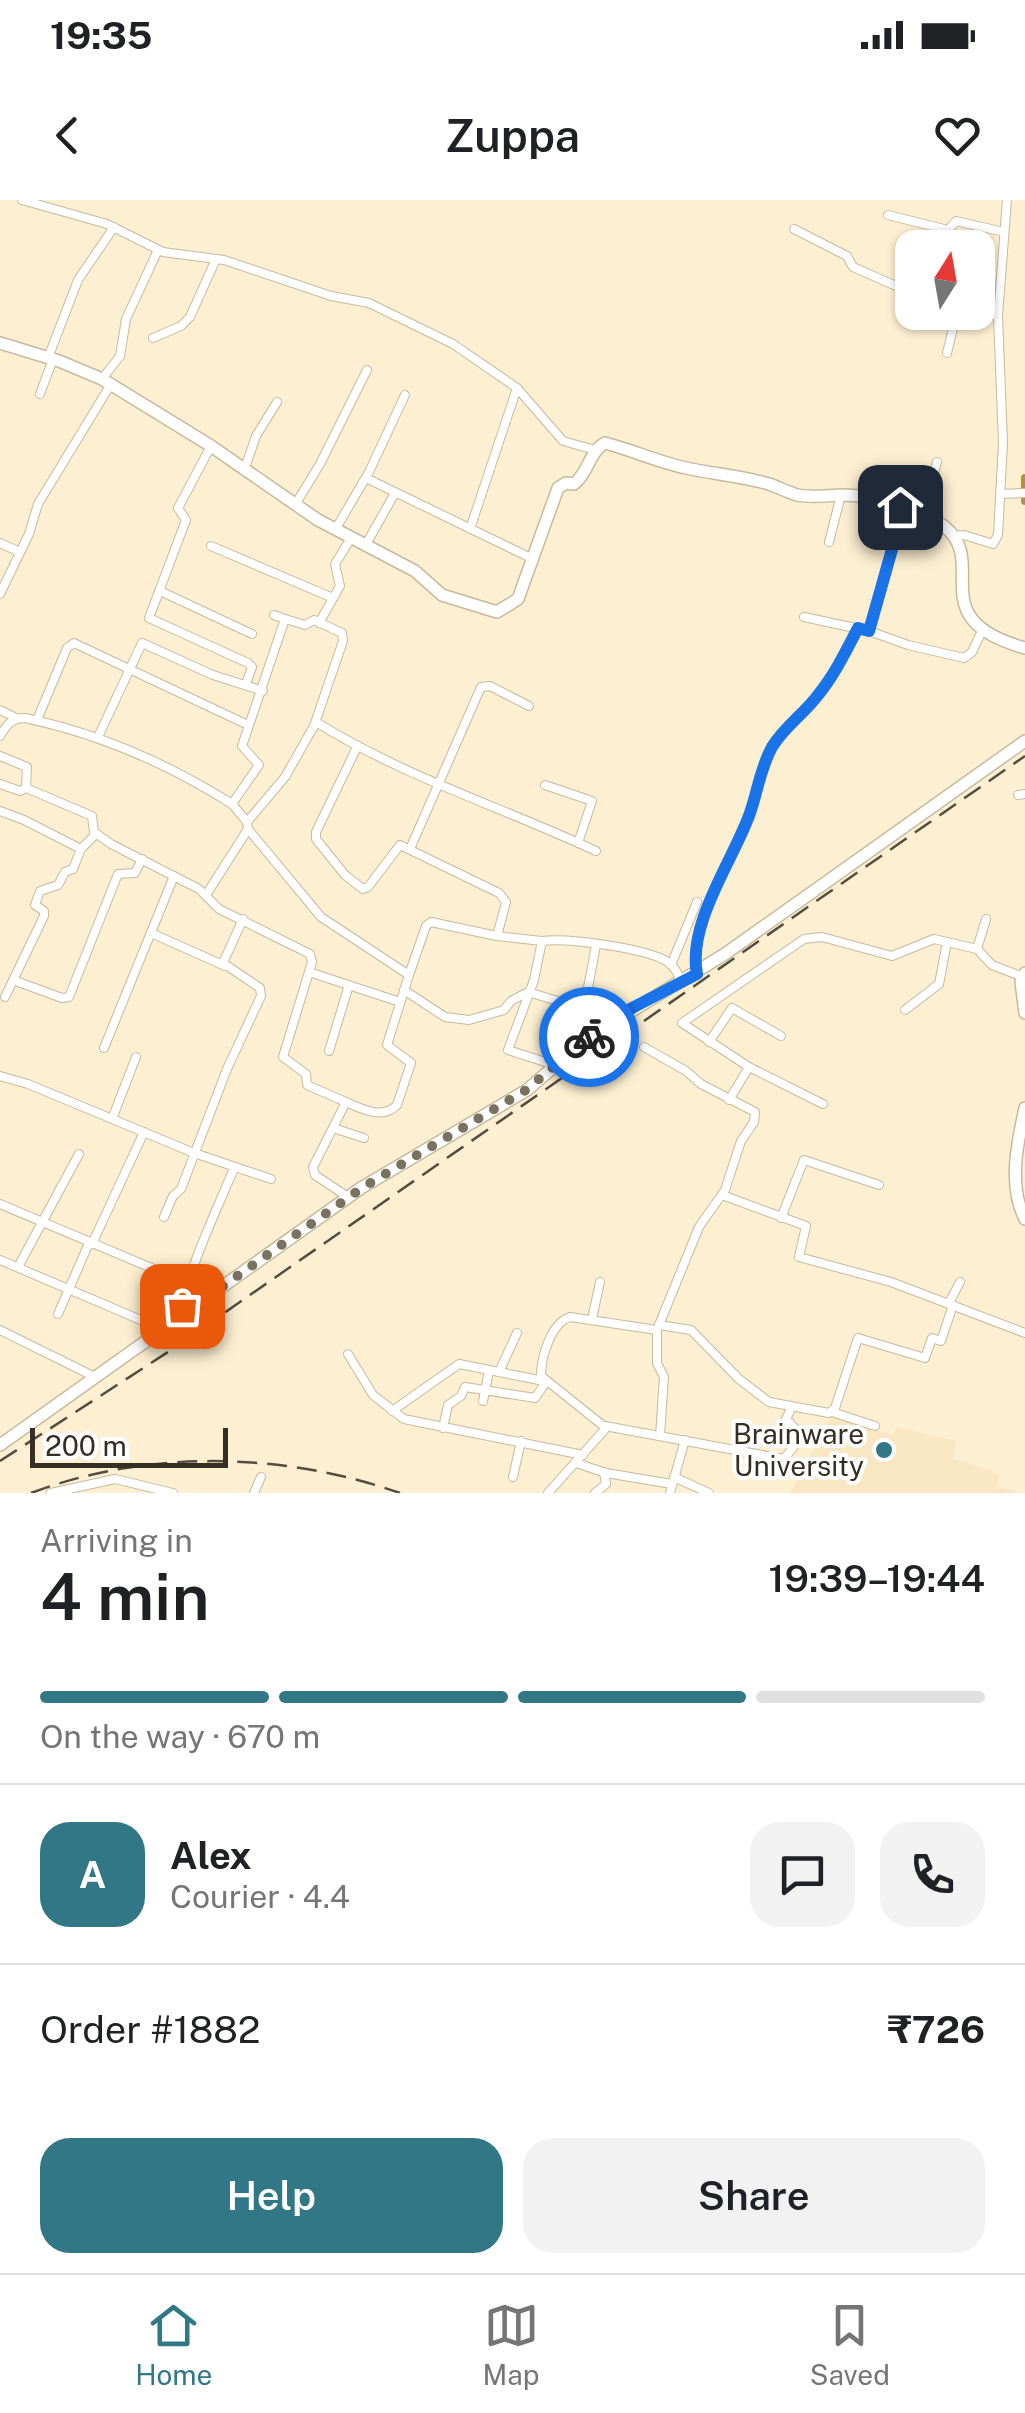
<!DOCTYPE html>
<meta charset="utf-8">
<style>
:root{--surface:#fff;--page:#f2f2f2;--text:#202124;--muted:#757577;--line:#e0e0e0;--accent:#317785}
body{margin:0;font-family:"Public Sans",sans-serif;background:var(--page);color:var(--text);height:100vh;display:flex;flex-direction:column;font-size:38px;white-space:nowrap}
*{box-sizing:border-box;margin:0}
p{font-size:32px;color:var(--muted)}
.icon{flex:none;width:55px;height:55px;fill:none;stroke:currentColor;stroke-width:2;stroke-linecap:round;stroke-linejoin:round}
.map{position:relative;height:1293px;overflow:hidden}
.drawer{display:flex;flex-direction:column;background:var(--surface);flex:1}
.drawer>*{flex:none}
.needle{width:65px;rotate:11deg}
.controls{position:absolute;left:895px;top:30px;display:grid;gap:20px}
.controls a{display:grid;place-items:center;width:100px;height:100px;border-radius:20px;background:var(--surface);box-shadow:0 2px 8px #0004;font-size:50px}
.scale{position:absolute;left:30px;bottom:25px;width:198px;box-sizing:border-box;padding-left:10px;border:5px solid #342e23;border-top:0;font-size:28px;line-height:35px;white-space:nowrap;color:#342e23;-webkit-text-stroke:8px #fff;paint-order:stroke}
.pin{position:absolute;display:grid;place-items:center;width:85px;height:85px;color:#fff;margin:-42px;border-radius:20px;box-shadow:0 5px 15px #0006}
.courier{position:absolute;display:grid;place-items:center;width:100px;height:100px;margin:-50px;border:8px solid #1a73e8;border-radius:50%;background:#fff;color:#222;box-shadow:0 2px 12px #0007}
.head em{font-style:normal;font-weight:600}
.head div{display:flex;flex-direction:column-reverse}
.head{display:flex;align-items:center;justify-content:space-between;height:170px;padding:0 40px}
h1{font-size:65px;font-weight:600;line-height:75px}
.bar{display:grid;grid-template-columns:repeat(4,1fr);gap:15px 10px;align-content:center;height:120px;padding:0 40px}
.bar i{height:12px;border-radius:8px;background:var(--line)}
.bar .on{background:var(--accent)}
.bar p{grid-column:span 4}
.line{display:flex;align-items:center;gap:25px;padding:0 40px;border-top:2px solid var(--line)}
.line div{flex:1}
.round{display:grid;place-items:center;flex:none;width:105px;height:105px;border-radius:30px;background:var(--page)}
.action{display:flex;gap:20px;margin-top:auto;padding:20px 40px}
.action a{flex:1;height:115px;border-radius:30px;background:var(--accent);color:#fff;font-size:40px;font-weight:600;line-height:115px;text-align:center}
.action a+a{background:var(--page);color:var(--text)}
.status{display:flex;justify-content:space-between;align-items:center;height:70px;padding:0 50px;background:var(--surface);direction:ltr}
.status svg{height:28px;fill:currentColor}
header{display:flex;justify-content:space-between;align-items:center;height:130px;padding:0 40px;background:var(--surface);font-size:45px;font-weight:600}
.dock{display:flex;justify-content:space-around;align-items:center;height:140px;border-top:2px solid var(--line);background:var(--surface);font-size:28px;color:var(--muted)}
.dock a{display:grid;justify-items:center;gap:5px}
.dock .on{color:var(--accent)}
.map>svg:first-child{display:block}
.built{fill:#f8e7c2}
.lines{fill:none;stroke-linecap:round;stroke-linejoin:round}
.canal{stroke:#b3903c;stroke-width:8}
.street-casing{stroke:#c6b99d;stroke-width:10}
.secondary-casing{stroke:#c6b99d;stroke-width:14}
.street{stroke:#fff;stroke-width:8}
.secondary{stroke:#fff;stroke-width:11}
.rail{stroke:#544d3f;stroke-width:2.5;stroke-dasharray:20 10;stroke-linecap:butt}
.done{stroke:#7a7260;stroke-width:10;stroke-dasharray:0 18}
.route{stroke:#1a73e8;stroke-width:12}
.poi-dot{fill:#317785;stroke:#fff;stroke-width:4}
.labels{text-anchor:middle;stroke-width:8;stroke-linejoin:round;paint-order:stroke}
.poi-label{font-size:28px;fill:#342e23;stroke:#fff;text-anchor:end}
</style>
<div class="status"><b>19:35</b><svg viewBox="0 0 49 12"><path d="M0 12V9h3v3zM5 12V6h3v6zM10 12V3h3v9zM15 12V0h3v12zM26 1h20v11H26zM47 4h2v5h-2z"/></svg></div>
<header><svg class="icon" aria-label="back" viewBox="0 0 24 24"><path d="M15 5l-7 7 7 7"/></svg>Zuppa<svg class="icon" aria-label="heart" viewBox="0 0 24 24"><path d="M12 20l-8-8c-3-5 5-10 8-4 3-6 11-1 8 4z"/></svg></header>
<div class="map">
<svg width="1025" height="1293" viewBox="0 0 1025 1293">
<rect width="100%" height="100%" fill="#fdf0d2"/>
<path class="built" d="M831,1216L893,1235L896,1227L956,1241L953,1258L1000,1274L996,1286L1020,1293H790Z"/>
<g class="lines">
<g class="canal">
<path d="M1025,287V278"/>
<path d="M1025,300V301"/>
</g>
<defs>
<g id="street">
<path d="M22,0L107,24L163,52L224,60L331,96L369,103L453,144L517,188L470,329"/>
<path d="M888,15L948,30L956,21L1004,32"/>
<path d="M794,29L847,56L853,67L912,93"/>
<path d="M978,111L998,116"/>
<path d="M153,138L181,126L190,117L216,59"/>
<path d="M947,153L957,112"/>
<path d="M48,158L78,80L114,27"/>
<path d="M102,179L120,156L126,119L158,50"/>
<path d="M517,188L563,241L595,250"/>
<path d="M40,194L53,159"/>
<path d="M211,246L178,308L186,320L149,418L248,463L252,467L246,484"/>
<path d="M244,271L256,236L277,202"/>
<path d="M366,278L533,359"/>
<path d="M1001,294L1025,293"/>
<path d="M295,305L320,264L367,170"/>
<path d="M923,315L937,262"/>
<path d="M335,330L369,272L405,195"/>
<path d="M953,336L964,335L993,344L998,335L1003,243L998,116L1007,0"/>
<path d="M829,342L841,295"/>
<path d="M0,343L20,352"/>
<path d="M211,346L333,398"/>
<path d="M365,346L395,293"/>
<path d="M160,391L252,434"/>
<path d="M0,394L29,334L38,304L111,184"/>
<path d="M804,417L869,431L903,308"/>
<path d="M319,423L340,386L335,364L351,338"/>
<path d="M869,431L908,445L964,458L972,452L982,431"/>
<path d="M0,510L16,518"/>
<path d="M37,520L67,448L74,443L248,525"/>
<path d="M316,522C404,577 502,607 596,651"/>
<path d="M0,536C6,525 12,518 25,518C101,534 167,563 232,604"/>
<path d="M98,537L142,443L213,475L263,491"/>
<path d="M357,547L316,632V639L345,675L363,689L368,687L400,645L499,693L506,702L497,736"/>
<path d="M0,556L27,567L26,588L92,616L94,632L111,644L199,689L219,709L310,754L312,762L283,857L306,874L307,885L346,902L313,967L315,975L348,997"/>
<path d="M0,584L20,591L26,588"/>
<path d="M545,585L592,601L578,643"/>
<path d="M1018,595L1025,594"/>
<path d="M0,611L24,620L81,649"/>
<path d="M247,622L285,577L314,526L343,441L342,433L314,420L305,425L285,419"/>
<path d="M248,629L321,717L409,775L387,845L411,863L397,905C383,920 362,909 346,902"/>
<path d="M410,649L481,487L490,486L529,506"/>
<path d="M206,695L248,629L247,622L232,604L259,565L242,546L285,419L274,415"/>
<path d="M151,733L225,766"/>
<path d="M542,741C569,738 646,748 668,762C676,768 678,774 681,782"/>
<path d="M977,749L986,719"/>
<path d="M671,765L697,702"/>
<path d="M309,772L400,802"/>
<path d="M697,773C687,724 734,659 750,613C758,590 760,569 773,547C783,528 799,517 814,501C833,480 845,453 859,428"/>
<path d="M409,775L426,726L431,722L497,736L542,741L534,780L508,850L558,866"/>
<path d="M13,780L62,798L69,797L118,674L135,673L142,659"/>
<path d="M404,790L445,817L469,820L504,810L511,801L528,792L584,809L596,745"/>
<path d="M5,797L44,716V711L35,705L40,691L58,685L65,672L73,669L81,649L96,634"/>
<path d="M905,810L939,784L947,742"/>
<path d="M709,842L732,808L781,836"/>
<path d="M104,848L174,676"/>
<path d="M329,851L349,785"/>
<path d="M749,867L823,904"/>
<path d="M0,876L28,884L194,953L271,979"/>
<path d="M729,900L749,867L682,823L804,739L822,737L892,756L934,739L977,749L992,765L1023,777"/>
<path d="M112,919L136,857"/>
<path d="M333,928L364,938"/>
<path d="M722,995L806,1026L799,1057L891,1082L1025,1133"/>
<path d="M0,1004L187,1083"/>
<path d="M164,1017L173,996L181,989L227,869L261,796L260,788L223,763L243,719"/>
<path d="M781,1018L804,960L879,985"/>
<path d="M92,1044L144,932"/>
<path d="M0,1060L162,1129"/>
<path d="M18,1067L79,954"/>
<path d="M949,1103L960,1082"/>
<path d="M185,1113C178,1088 223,997 234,968"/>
<path d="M58,1114L89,1043"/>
<path d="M592,1119L600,1082"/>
<path d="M659,1125L691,1130L739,1179L769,1202L829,1213L835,1208L858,1138L925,1158L932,1138L941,1141L953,1105"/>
<path d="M0,1130L95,1177"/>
<path d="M657,1130V1163L664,1177L660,1236"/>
<path d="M348,1154L373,1195L404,1219L583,1255"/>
<path d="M499,1172L517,1133"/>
<path d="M483,1201L489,1171"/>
<path d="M392,1211L459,1164L544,1181"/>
<path d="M832,1212L875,1226"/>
<path d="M605,1226L784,1259L802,1236L786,1219L792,1207"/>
<path d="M443,1228L448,1205L461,1196L465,1187L535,1198L546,1182"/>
<path d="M576,1263L606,1273L672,1284"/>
<path d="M513,1277L521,1241"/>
<path d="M674,1277L709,1293"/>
<path d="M51,1293L115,1279L173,1293"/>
<path d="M254,1293L261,1277"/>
<path d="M548,1293L606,1228L541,1176C541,1157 551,1123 570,1117L657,1130L699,1027L725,990L741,941L754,922L755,912L701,884L686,871L644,847"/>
<path d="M595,1293L606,1284L604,1272"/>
<path d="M670,1293L685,1240"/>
</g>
<g id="secondary">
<path d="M0,143L59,161L102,179L211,246L318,320L415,371L442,395L497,412L518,399L558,288L566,283L574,284C589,272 589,252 605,243C632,250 658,262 686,268C713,274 742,276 769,284C778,287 787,292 797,295C812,298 829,295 843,295C876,296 919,306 945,327C990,364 920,419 1025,448"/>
<path d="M1025,773L1021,782L1025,813"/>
<path d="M1025,908C1017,944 1008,986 1025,1019"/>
<path d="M0,1245L361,988L527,890L586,839L725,754L1025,541"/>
</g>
</defs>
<use href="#street" class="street-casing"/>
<use href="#secondary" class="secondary-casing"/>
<use href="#street" class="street"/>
<use href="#secondary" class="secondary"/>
<g class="rail">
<path d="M0,1261L168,1152L1025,556"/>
<path d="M31,1293C148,1249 283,1252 400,1293"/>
</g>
</g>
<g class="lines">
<path class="done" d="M182,1106L185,1113L362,988L526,890L589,837"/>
<path class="route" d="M589,837L632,808L697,774C687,723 734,659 750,613C758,590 760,569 772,547C785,526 804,514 818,495C835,474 846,451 858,428L869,431L898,328L900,307"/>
</g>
<circle class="poi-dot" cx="884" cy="1250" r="10"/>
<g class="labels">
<g class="poi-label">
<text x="864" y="1244">Brainware<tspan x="864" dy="32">University</tspan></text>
</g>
</g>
</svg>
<div class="controls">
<a><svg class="needle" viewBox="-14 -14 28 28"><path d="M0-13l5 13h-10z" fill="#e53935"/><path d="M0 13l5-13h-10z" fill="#757577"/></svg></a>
</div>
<div class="scale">200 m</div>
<div class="pin" style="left:182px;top:1106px;background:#ea580c"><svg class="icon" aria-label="bag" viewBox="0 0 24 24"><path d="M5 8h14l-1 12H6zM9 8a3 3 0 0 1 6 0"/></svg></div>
<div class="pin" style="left:900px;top:307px;background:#1f2937"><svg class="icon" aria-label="home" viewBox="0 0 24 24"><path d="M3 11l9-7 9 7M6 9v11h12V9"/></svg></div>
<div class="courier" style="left:589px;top:837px"><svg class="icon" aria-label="bike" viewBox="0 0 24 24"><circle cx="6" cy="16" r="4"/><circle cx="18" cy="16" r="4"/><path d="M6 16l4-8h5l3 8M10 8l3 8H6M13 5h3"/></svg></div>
</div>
<section class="drawer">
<div class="head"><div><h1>4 min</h1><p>Arriving in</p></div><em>19:39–19:44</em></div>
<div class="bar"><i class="on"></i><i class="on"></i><i class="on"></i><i></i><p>On the way · 670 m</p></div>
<div class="line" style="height:180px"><b class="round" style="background:var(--accent);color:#fff">A</b><div><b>Alex</b><p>Courier · 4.4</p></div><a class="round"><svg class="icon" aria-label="chat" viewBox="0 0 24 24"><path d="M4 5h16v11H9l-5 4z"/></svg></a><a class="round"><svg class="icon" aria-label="phone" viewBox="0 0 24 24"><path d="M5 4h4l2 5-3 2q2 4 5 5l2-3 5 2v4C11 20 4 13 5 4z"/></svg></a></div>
<div class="line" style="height:130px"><div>Order #1882</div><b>₹726</b></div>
<div class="action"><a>Help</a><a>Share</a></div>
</section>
<nav class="dock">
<a class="on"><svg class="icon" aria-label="home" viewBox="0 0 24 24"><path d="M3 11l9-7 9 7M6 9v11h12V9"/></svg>Home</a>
<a><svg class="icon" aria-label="map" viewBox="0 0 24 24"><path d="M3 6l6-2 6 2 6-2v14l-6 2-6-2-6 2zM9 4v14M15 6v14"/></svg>Map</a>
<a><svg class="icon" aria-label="saved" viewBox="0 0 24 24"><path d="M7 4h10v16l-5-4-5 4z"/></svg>Saved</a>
</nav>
